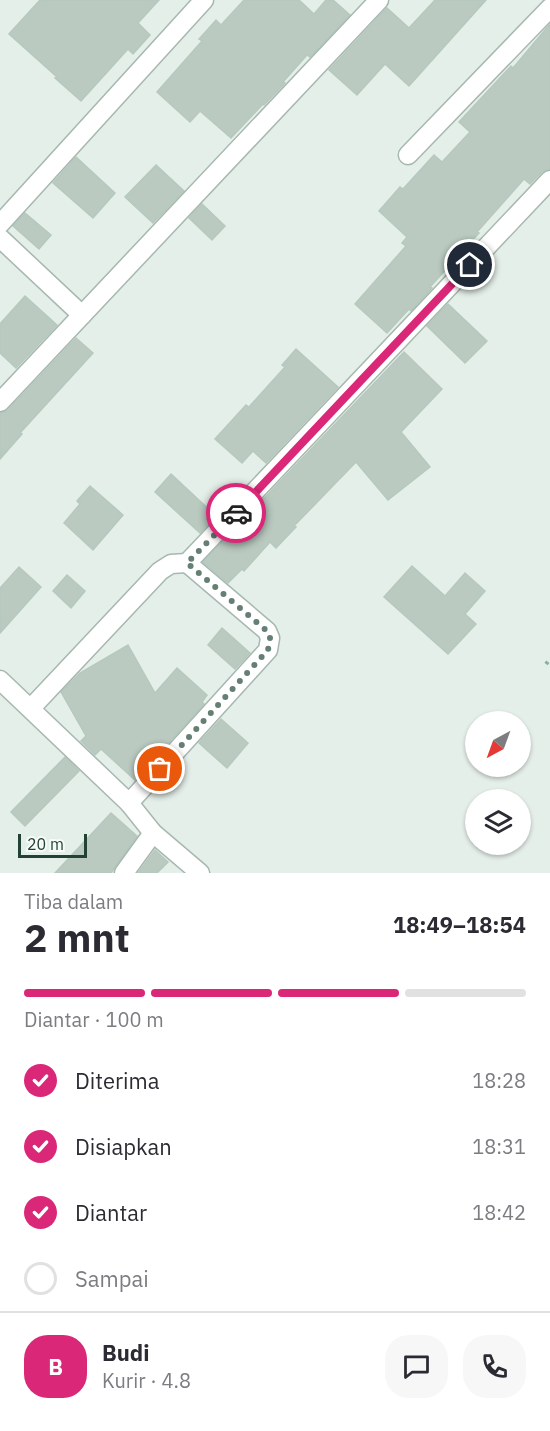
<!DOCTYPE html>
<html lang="id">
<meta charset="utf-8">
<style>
:root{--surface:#fff;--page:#f7f7f7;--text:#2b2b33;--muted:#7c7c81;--line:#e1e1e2;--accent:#db2777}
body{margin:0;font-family:"IBM Plex Sans",sans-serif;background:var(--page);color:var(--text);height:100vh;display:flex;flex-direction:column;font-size:22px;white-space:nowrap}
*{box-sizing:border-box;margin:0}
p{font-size:20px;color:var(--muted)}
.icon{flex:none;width:33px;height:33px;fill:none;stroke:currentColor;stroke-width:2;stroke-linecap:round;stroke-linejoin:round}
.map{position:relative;height:873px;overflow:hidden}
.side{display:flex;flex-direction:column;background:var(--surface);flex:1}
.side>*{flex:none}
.needle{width:39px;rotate:221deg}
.fabs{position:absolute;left:465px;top:711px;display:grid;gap:12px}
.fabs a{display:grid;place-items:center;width:66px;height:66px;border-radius:50%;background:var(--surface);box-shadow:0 2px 4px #0004;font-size:30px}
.scale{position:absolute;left:18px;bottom:15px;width:69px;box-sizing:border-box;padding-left:6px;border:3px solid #224234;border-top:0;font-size:16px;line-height:21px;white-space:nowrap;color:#224234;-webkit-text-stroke:4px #f6fbf7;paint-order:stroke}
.pin{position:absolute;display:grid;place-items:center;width:51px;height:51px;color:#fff;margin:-26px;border:3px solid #fff;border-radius:50%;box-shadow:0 2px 6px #0007}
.courier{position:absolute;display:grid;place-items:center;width:60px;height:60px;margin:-30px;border:4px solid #db2777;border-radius:50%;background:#fff;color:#222;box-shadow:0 2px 8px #0007}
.headline em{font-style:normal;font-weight:800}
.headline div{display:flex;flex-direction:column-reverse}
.headline{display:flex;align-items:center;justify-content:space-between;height:102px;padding:0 24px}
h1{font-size:39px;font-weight:800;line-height:45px}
.bar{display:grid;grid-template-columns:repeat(4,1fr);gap:9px 6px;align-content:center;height:72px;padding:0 24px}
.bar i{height:8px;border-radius:4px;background:var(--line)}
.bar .active{background:var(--accent)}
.bar p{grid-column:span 4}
.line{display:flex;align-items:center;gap:15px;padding:0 24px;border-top:2px solid var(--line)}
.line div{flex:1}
.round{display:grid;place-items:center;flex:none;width:63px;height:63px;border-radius:24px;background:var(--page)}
ol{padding:0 24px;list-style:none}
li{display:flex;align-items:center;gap:18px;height:66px}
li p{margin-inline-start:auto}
li .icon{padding:6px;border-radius:50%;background:var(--accent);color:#fff;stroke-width:4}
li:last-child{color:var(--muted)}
li i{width:33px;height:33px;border:3px solid var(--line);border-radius:50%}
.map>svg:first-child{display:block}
.building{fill:#bacac1;stroke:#b6c9be;stroke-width:1.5}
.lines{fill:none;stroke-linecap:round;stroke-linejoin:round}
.street-casing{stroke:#a7b8af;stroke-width:21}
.path{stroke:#83b49d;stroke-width:4;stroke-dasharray:3 4.5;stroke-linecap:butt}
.street{stroke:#fff;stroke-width:18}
.done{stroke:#667f73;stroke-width:6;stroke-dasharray:0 10.8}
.route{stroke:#db2777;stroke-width:8}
</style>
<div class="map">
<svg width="550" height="873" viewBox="0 0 550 873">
<rect width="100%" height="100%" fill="#e5efe9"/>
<g class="building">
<path d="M40,0H159L138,23L150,35L133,54L128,49L81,101L55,78L57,77L9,34Z"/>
<path d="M244,0H299L314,14L326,0H333L350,15L310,57L307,55L283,82L285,83L264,105L263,104L231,138L200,111L190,122L157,92L202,41L199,39L216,20L221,25Z"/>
<path d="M435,0H486L409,86L385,64L357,95L329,70L387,8L409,28Z"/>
<path d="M550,24V169L542,172L530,184L524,179L477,232L479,233L430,287L432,288L411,311L409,309L387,333L355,304L406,246L402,243L407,237L379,211L400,187L403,189L434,155L442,162L470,132L459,122L511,66L513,68Z"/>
<path d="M76,157L115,193L93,218L53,183Z"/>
<path d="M156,165L184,191L153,223L125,197Z"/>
<path d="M202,204L225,226L212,240L189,218Z"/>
<path d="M25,213L51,235L39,249L13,226Z"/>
<path d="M25,296L57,325L16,368L0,353V324Z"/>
<path d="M448,304L487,341L465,363L427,326Z"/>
<path d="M76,338L93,353L20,433L22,434L0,459V413L8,410Z"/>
<path d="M296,349L338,387L266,463L253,451L242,463L215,439L246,405L249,407L285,367L282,365Z"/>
<path d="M404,352L442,389L401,432L430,467L388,500L356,462L294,526L296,527L276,548L270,542L244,571L242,569L228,583L203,562Z"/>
<path d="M171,474L216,516L200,533L155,492Z"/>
<path d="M90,486L123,515L93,550L64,523L80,504L77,501Z"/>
<path d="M412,566L445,596L465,573L485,591L465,614L476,624L448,654L384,597Z"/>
<path d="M19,567L41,587L0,633V588Z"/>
<path d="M67,575L85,591L71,608L53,591Z"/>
<path d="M222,628L250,653L235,669L208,645Z"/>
<path d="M128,645L155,693L177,668L207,695L202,702L204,704L135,780L101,749L95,755L81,741L86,736L61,692L80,673Z"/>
<path d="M221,719L248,743L227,768L199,743Z"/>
<path d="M65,757L79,771L25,826L11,812Z"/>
<path d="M111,813L137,836L111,873H55Z"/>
<path d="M155,850L168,862L157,873H138Z"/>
</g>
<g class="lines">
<defs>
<g id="street">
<path d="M408,155L550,8"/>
<path d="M0,224L204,0"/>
<path d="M0,238L82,315"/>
<path d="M0,402L379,0"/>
<path d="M0,680L129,803L153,833L200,873"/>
<path d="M31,708L160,571L171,564L187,563"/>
<path d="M129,803L268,650L270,638L267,631L187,563L550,180"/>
<path d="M124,873L153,833"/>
</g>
</defs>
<use href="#street" class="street-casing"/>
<path class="path" d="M546,664L550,659"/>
<use href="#street" class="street"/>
</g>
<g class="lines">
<path class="done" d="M160,769L268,650L270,638L267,631L187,563L236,513"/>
<path class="route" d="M236,513L470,265"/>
</g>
</svg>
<div class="fabs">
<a><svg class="needle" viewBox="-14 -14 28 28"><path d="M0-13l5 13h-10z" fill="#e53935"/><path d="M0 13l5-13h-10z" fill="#7c7c81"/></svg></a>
<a><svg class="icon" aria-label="layers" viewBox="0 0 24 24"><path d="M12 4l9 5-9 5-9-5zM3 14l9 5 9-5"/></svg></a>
</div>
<div class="scale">20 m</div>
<div class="pin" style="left:160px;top:769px;background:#ea580c"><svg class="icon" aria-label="bag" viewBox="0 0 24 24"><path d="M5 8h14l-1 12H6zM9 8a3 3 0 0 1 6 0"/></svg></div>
<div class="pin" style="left:470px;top:265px;background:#1f2937"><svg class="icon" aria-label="home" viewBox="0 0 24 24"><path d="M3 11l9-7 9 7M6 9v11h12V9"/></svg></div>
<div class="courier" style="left:236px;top:513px"><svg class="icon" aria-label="car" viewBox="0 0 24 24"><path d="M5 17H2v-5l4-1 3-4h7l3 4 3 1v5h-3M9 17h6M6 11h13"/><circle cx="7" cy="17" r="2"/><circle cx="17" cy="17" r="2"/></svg></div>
</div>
<section class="side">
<div class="headline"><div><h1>2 mnt</h1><p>Tiba dalam</p></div><em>18:49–18:54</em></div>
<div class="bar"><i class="active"></i><i class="active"></i><i class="active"></i><i></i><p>Diantar · 100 m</p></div>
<ol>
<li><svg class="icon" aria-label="check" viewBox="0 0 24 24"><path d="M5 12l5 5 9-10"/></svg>Diterima<p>18:28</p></li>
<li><svg class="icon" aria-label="check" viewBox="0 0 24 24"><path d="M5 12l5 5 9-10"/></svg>Disiapkan<p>18:31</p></li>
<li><svg class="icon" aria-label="check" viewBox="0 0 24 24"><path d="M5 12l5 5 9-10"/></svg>Diantar<p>18:42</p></li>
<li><i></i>Sampai</li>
</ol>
<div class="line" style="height:108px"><b class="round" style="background:var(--accent);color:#fff">B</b><div><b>Budi</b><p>Kurir · 4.8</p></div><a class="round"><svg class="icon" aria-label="chat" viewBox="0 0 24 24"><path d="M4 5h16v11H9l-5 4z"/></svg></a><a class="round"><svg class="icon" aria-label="phone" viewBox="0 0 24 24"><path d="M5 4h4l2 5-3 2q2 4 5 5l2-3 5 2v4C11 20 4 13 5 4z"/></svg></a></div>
</section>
